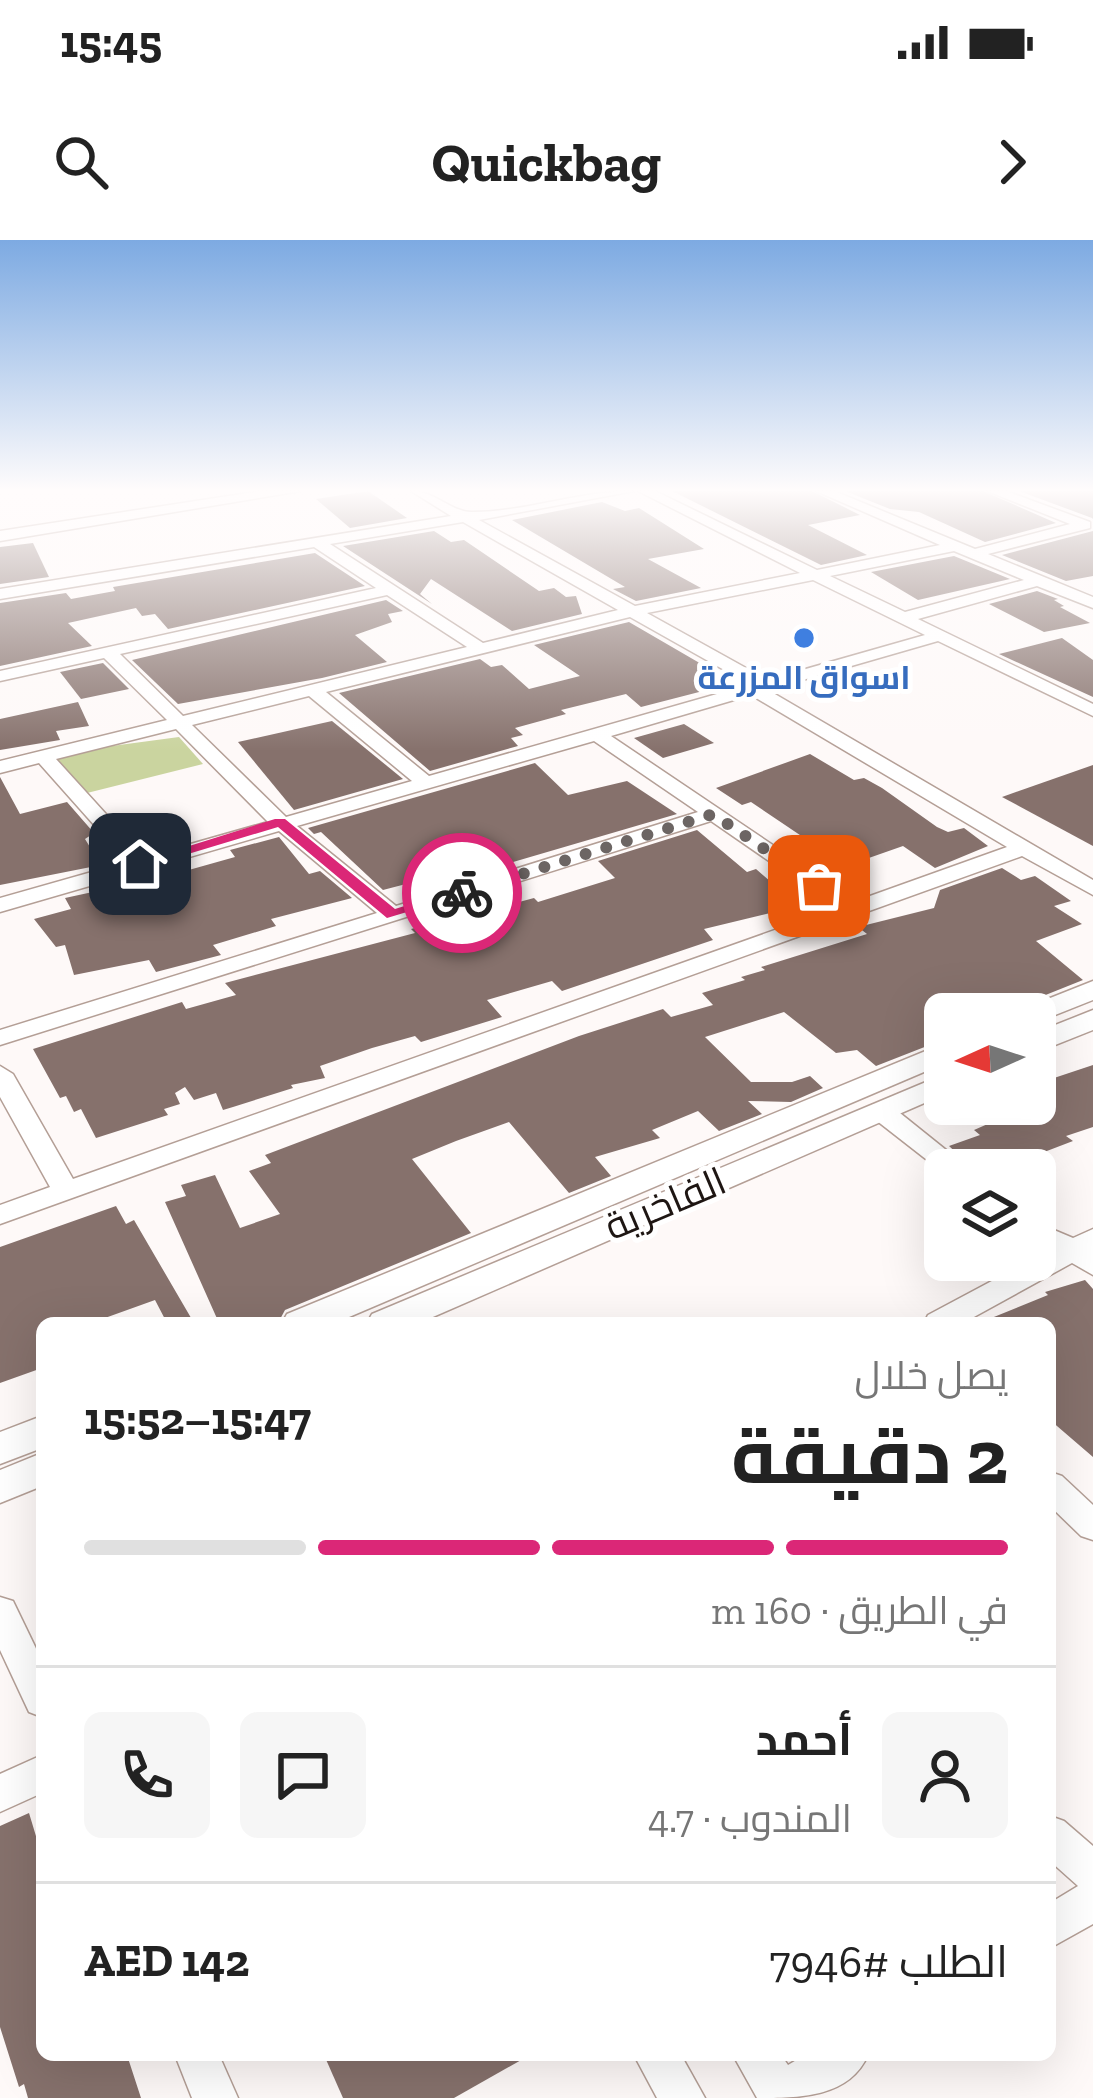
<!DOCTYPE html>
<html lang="ar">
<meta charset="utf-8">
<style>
:root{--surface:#fff;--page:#f6f6f6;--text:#222;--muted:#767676;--line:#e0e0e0;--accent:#db2777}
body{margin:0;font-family:"Zilla Slab",Cairo,serif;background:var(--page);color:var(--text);direction:rtl;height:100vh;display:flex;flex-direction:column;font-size:45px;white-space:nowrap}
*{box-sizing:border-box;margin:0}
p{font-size:39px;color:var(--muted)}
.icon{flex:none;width:66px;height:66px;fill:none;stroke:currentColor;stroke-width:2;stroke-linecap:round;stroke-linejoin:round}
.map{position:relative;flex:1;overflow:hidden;direction:ltr}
.side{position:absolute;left:36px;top:1077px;width:1020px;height:744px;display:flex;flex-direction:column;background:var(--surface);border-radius:18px;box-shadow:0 12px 48px #0002;direction:rtl}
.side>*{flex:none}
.needle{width:78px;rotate:267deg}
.buttons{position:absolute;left:924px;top:753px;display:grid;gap:24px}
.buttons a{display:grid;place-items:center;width:132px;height:132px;border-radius:18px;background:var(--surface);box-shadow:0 12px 48px #0002;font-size:60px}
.pin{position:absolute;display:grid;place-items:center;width:102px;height:102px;color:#fff;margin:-51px;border-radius:24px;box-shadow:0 6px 18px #0006}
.courier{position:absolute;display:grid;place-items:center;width:120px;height:120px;margin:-60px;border:9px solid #db2777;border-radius:50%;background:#fff;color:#222;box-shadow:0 3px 15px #0007}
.headline em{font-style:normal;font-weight:700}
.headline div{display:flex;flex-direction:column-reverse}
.headline{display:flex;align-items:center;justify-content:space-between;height:204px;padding:0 48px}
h1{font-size:78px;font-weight:700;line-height:90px}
.bar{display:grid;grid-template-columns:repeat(4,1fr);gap:18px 12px;align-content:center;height:144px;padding:0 48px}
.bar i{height:15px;border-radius:9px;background:var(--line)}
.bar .current{background:var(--accent)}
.bar p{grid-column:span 4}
.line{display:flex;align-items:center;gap:30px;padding:0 48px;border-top:3px solid var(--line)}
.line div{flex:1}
.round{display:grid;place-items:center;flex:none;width:126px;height:126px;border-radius:18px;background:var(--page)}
.status{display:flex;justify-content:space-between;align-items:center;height:84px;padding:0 60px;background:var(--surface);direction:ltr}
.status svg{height:33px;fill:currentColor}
header{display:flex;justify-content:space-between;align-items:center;height:156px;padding:0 48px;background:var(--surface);font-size:54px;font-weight:700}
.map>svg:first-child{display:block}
.green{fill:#cad49f}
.building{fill:#86716c}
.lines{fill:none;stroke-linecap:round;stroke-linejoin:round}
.minor-casing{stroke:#b49f96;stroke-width:3}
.tertiary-casing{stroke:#b49f96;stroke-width:3}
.minor{fill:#fff;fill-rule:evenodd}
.tertiary{fill:#fff;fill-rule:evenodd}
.route{fill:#db2777}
.done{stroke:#6c6563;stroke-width:12;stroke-dasharray:0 21.6}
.shop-dot{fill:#3f7fe0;stroke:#fff;stroke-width:4.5}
.labels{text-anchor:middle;stroke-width:10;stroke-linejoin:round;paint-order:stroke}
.far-shop-label{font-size:33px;font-weight:bold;fill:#366cbe;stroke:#fff}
.street-label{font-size:39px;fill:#1e1613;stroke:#fff}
</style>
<div class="status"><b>15:45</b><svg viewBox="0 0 49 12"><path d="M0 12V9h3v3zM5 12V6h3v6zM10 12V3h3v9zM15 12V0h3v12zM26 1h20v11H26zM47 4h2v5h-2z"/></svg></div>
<header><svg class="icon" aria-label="forward" viewBox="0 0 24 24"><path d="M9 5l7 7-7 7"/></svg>Quickbag<svg class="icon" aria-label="search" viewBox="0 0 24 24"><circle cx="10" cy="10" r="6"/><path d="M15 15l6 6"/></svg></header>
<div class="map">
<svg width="1093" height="1858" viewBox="0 0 1093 1858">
<rect width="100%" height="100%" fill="#fef9f8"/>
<path class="green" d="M179,497L203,524L83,554L52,514Z"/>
<g class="building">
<path d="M368,251L407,278L350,288L316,259Z"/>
<path d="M672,251H812L860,275L808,285L867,315L821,325Z"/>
<path d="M845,251H983L1056,283L985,302L919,272L890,269Z"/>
<path d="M1019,251H1093V279L1092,278Z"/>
<path d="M602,262L625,271L639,268L704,309L648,319L701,348L636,361L613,349L625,347L512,280Z"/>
<path d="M434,291L451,302L464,300L539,351L554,348L566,357L576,356L582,374L512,391L431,339L420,354L432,364L343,306Z"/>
<path d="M1093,291V336L1066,341L1002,315Z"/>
<path d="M33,303L49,337L0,344V307Z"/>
<path d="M315,313L365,346L168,389L155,374L142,376L136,368L68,383L92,406L0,426V363L66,353L71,359L115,351L113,347Z"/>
<path d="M954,316L1010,339L918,360L871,332Z"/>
<path d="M1037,351L1058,359L1054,360L1064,366L1060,367L1090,383L1044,392L989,364Z"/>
<path d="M386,360L403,371L388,374L392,382L355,395L387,422L322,438L178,464L132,420Z"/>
<path d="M629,382L734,443L641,467L626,454L561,470L566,474L515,488L523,495L511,498L518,506L430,531L339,453L480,419L491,427L502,425L529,449L580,436L534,405Z"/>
<path d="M1062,398L1093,420V457L999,414Z"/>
<path d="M103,423L129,449L81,459L60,432Z"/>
<path d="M78,462L89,486L56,491L60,500L0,510V479Z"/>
<path d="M332,481L403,539L294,570L238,502Z"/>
<path d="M684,484L714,503L663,518L634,498Z"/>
<path d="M810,514L854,540L864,538L882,548L937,587L948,592L964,588L988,606L935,628L903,606L846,626L751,562L742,565L716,548Z"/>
<path d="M535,523L568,555L627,541L677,574L455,639L448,633L383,650L321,592L314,594L308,588Z"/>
<path d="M1093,525V606L1002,557Z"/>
<path d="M0,537L20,574L67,562L94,593L85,599L101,625L0,645Z"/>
<path d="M697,590L747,632L756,629L799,666L704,689L713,700L562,751L552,741L487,760L502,777L421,802L415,796L372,808L320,826L325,838L291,845L293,848L233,867L223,870L216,853L194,860L185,847L175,853L180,864L164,869L168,875L96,898L81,869L74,872L66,856L60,858L33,809L182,762L186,769L236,755L225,743L415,693L411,689L477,671L473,667L495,661L501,667L534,658L538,662L615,638L598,621Z"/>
<path d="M279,597L309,634L320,631L352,658L271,679L276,686L213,705L221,715L156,732L149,720L74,735L65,705L56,707L34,679L71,669L65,658L171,635L235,617L230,610Z"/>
<path d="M1002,628L1021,640L1035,636L1071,661L1054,666L1082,684L1036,701L1083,740L1023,764L1013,774H945V799L876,826L857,810L836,813L784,772L705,797L751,842H792L810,836L823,848L791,862L748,861L762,874L719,891L698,871L652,890L660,898L595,917L611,936L569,953L509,882L456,901L412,919L471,993L285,1070L278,1083H219L165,962L186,956L181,945L215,935L240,988L280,974L249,931L271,923L265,915L579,796L663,769L671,777L713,765L702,753L745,740L741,737L765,730L761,727L867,694L858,687L934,668L940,650Z"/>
<path d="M1093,825V887L1066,896L1073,901L1039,914L1045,920L1018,930H975L949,906L980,895L974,890L1054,855L1039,843Z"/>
<path d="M116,966L126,984L134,980L194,1083H167L155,1060L91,1083H42V1128L0,1143V1007Z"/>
<path d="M1085,1040L1093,1049V1217L1050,1180V1083L984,1081L1048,1055L1045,1052Z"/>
<path d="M29,1573L42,1616V1815H127L141,1858H28L24,1844L19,1847L0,1787V1586Z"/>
<path d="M324,1815H530L454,1858H343Z"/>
</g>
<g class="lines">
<defs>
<g id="minor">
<path d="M411,251C435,251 451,272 472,272C526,272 579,251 634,251L479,280L635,366L800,333L638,251H655L817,330L940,305L816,251H834L975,309L1070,284L987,251H1006L1090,282V288L988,314L1093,357V368L1037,346L918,379L1093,464V476L938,401L768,450L1093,640V655L1022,616L0,984V965L50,947L0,857V826L13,834L73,939L837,668L711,581L0,805V790L377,673L279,591L0,672V658L127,622L39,523L0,533V521L167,480L104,418L0,441V431L376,348L314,307L0,359V349L451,276ZM463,282L618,370L483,403L330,304ZM954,311L1024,340L905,372L830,336ZM813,340L925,395L760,442L755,433L647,373ZM387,355L467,407L183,476L120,414ZM630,377L742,440L745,446L429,536L326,452ZM751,455L1007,607L856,661L611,496ZM309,456L412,541L286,577L192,485ZM176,489L268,582L145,617L56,519ZM594,501L698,572L396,666L297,586Z"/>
<path d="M881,863L890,865L971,930H945V934L872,877L868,871L872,865Z"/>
<path d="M1035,982L1073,998L1093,989V1035L1072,1023L963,1083H924L928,1075L1050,1010L1035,1003Z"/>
<path d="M1050,1232L1062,1236L1093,1265V1300L1081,1296L1050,1266Z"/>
<path d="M0,1357L13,1361L42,1421V1477L29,1472L0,1410Z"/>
<path d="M42,1515V1553L0,1572V1534Z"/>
<path d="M1050,1576L1064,1581L1093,1606V1684L1050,1708V1663L1078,1646L1050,1621Z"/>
<path d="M175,1815H219L238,1858H192Z"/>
<path d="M634,1815H681L705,1858H657Z"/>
<path d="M733,1815H781L788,1825L805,1815H868C849,1858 799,1858 757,1858Z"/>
</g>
<g id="tertiary">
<path d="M261,251H301L0,301V291Z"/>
<path d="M1093,741V760L1035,783V774H1020L1025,768Z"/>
<path d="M1093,770V790L1035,813V793Z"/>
<path d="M945,803V823L335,1083H282L287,1074Z"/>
<path d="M945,834V854L419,1083H367L372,1074Z"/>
<path d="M42,1176V1208L0,1224V1192Z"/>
<path d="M42,1213V1246L0,1263V1230Z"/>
</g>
</defs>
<use href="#minor" class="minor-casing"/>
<use href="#tertiary" class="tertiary-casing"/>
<use href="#minor" class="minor"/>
<use href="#tertiary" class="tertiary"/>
</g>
<linearGradient id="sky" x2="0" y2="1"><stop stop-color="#7daae2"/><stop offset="0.49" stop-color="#fffcfc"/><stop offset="1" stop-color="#fffcfc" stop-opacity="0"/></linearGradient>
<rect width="1093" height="511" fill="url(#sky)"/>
<path class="route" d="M275,579H285L395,669L462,648L470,653L387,678L278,587L145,627L132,624Z"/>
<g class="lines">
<path class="done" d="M462,653L713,574L819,646"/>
</g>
<circle class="shop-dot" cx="804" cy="398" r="12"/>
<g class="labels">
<g class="far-shop-label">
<text x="804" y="449">اسواق المزرعة</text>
</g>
<g class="street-label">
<text transform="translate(665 963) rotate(-23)" y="14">الفاخرية</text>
</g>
</g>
</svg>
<div class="buttons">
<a><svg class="needle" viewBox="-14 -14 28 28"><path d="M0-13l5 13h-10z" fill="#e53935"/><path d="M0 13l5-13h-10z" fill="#767676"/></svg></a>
<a><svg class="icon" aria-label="layers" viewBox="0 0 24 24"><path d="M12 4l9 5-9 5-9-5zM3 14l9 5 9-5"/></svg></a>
</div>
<div class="pin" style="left:819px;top:646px;background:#ea580c"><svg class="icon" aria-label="bag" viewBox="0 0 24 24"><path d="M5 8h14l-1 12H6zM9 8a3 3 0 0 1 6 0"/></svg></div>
<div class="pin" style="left:140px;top:624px;background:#1f2937"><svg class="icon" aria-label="home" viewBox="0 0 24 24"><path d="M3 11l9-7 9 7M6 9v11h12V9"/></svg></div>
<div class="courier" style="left:462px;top:653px"><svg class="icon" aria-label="bike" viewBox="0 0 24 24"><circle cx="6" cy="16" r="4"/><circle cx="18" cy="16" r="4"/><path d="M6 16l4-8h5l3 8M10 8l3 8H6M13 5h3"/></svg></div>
<section class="side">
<div class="headline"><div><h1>2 دقيقة</h1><p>يصل خلال</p></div><em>15:47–15:52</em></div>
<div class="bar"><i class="current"></i><i class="current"></i><i class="current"></i><i></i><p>في الطريق · 160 m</p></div>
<div class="line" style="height:216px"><a class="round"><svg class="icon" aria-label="person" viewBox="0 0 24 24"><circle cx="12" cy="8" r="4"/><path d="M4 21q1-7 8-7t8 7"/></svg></a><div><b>أحمد</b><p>المندوب · 4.7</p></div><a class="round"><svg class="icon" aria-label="chat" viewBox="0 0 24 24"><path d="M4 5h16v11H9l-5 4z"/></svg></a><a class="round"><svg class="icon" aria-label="phone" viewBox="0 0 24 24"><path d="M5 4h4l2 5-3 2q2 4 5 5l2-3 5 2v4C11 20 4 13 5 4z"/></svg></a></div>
<div class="line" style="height:156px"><div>الطلب #7946</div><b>AED 142</b></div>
</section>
</div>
